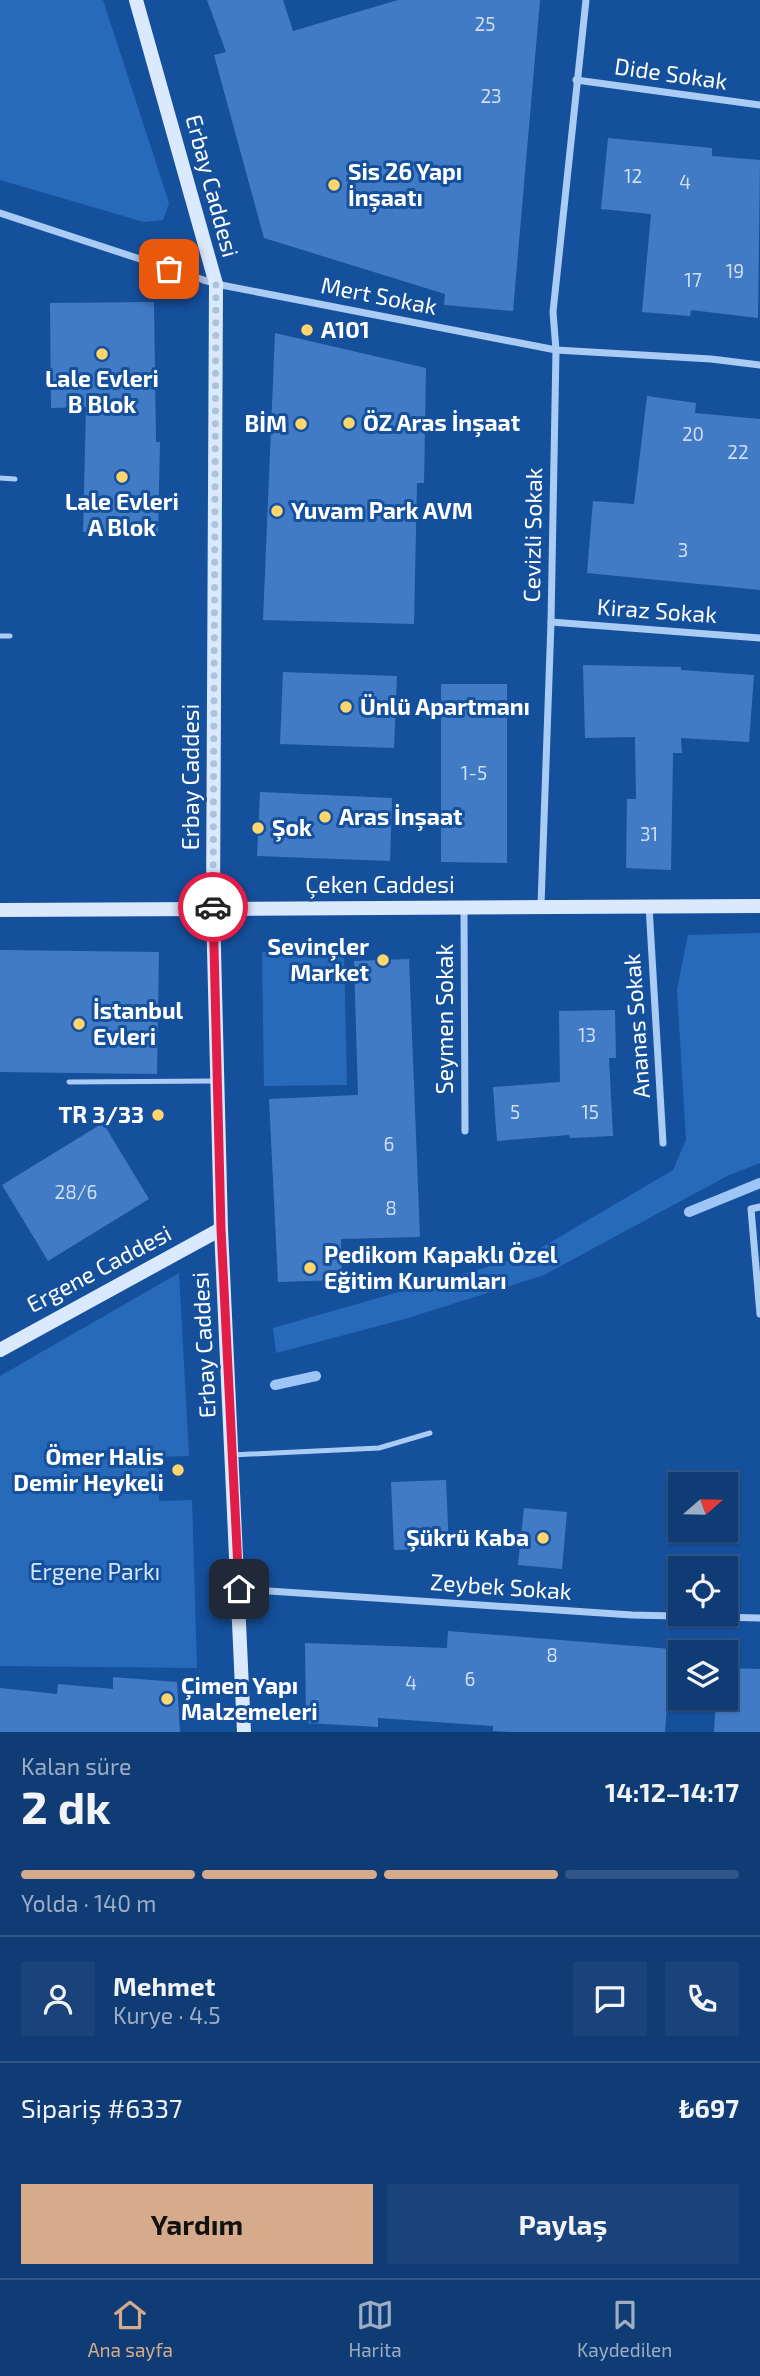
<!DOCTYPE html>
<html lang="tr">
<meta charset="utf-8">
<style>
:root{--surface:#103c75;--page:#19437a;--text:#f1f3f6;--muted:#9cadc5;--line:#305687;--accent:#d6ab8b}
body{margin:0;font-family:"Exo 2",sans-serif;background:var(--page);color:var(--text);height:100vh;display:flex;flex-direction:column;font-size:26px;white-space:nowrap}
*{box-sizing:border-box;margin:0}
p{font-size:23px;color:var(--muted)}
.icon{flex:none;width:38px;height:38px;fill:none;stroke:currentColor;stroke-width:2;stroke-linecap:round;stroke-linejoin:round}
.map{position:relative;height:1732px;overflow:hidden}
.details{display:flex;flex-direction:column;background:var(--surface);flex:1}
.details>*{flex:none}
.needle{width:46px;rotate:70deg}
.buttons{position:absolute;left:668px;top:1472px;display:grid;gap:14px}
.buttons a{display:grid;place-items:center;width:70px;height:70px;border-radius:0px;background:var(--surface);box-shadow:0 2px 5px #0004,0 0 0 2px var(--line);font-size:35px}
.pin{position:absolute;display:grid;place-items:center;width:60px;height:60px;color:#fff;margin:-30px;border-radius:14px;box-shadow:0 4px 10px #0006}
.courier{position:absolute;display:grid;place-items:center;width:70px;height:70px;margin:-35px;border:5px solid #e11d48;border-radius:50%;background:#fff;color:#222;box-shadow:0 2px 9px #0007}
.head em{font-style:normal;font-weight:700}
.head div{display:flex;flex-direction:column-reverse}
.head{display:flex;align-items:center;justify-content:space-between;height:119px;padding:0 21px}
h1{font-size:46px;font-weight:700;line-height:52px}
.bar{display:grid;grid-template-columns:repeat(4,1fr);gap:10px 7px;align-content:center;height:84px;padding:0 21px}
.bar i{height:9px;border-radius:5px;background:var(--line)}
.bar .on{background:var(--accent)}
.bar p{grid-column:span 4}
.line{display:flex;align-items:center;gap:18px;padding:0 21px;border-top:2px solid var(--line)}
.line div{flex:1}
.round{display:grid;place-items:center;flex:none;width:74px;height:74px;border-radius:0px;background:var(--page)}
.primary-button{display:flex;gap:14px;margin-top:auto;padding:14px 21px}
.primary-button a{flex:1;height:80px;border-radius:0px;background:var(--accent);color:#111;font-size:28px;font-weight:700;line-height:80px;text-align:center}
.primary-button a+a{background:var(--page);color:var(--text)}
.tabs{display:flex;justify-content:space-around;align-items:center;height:98px;border-top:2px solid var(--line);background:var(--surface);font-size:19px;color:var(--muted)}
.tabs a{display:grid;justify-items:center;gap:4px}
.tabs .on{color:var(--accent)}
.map>svg:first-child{display:block}
.green{fill:#286aba}
.lines{fill:none;stroke-linecap:round;stroke-linejoin:round}
.stream{stroke:#9dc6f6;stroke-width:10}
.building{fill:#427bc5}
.lane{stroke:#aacbf3;stroke-width:5}
.street{stroke:#aacbf3;stroke-width:7}
.secondary{stroke:#dae9fd;stroke-width:14}
.done{stroke:#adc2dc;stroke-width:7;stroke-dasharray:0 12.6}
.route{stroke:#e11d48;stroke-width:9}
.poi-dot{fill:#ffd56c;stroke:#15509c;stroke-width:2.5}
.labels{text-anchor:middle;stroke-width:6;stroke-linejoin:round;paint-order:stroke}
.number-label{font-size:19px;fill:#d0def0}
.street-label{font-size:23px;fill:#fff;stroke:#15509c}
.poi-label{font-size:23px;font-weight:bold;fill:#fff;stroke:#15509c;text-anchor:start}
.park-label{font-size:23px;fill:#d2e6fd;stroke:#15509c}
</style>
<div class="map">
<svg width="760" height="1732" viewBox="0 0 760 1732">
<rect width="100%" height="100%" fill="#15509c"/>
<g class="green">
<path d="M0,0H103L169,203L163,220L144,222L0,180Z"/>
<path d="M760,933V1163L729,1175L544,1275L405,1319L276,1353L273,1328L529,1255L673,1170L686,1140L677,990L688,935Z"/>
<path d="M344,951L347,1085L264,1086L262,952Z"/>
<path d="M179,1273L189,1456L158,1457L159,1501L192,1500L197,1668L0,1666V1376Z"/>
</g>
<g class="lines">
<g class="stream">
<path d="M689,1212L760,1183"/>
<path d="M275,1385L316,1376"/>
</g>
</g>
<g class="building">
<path d="M207,0H283L293,31L398,0H540L513,311L444,305L445,294L264,238L214,55L226,52Z"/>
<path d="M608,138L712,148V156L760,160L758,318L691,310L690,316L642,312L651,214L601,209Z"/>
<path d="M154,302L156,442H160L158,534L83,532L86,407L51,408L50,303Z"/>
<path d="M275,333L426,368L424,483H417L414,624L263,620Z"/>
<path d="M647,396L696,403L695,413L760,419V590L587,573L593,501L634,504Z"/>
<path d="M583,665L681,667V670L754,675L749,742L681,738L682,753H673L671,870L626,868L627,799H636L635,737L585,738Z"/>
<path d="M283,672L397,676L394,748L280,744Z"/>
<path d="M441,684H507V863L441,862Z"/>
<path d="M260,792L392,798L390,861L257,856Z"/>
<path d="M0,950L159,952L157,1074L0,1072Z"/>
<path d="M409,959L420,1237L341,1239L342,1280L278,1282L269,1099L358,1095L354,961Z"/>
<path d="M615,1010L616,1058H609L613,1136L570,1138L569,1135L497,1141L493,1087L560,1082L559,1011Z"/>
<path d="M103,1123L149,1199L48,1261L2,1185Z"/>
<path d="M446,1480L449,1548L394,1550L391,1482Z"/>
<path d="M524,1508L567,1512L562,1569L518,1565Z"/>
<path d="M448,1631L671,1649L665,1732H511L493,1731V1726L378,1718V1727L306,1723L305,1643L447,1648Z"/>
<path d="M726,1668L760,1669V1732H714L716,1698H726Z"/>
<path d="M113,1677L177,1682L180,1732H0V1688L57,1694L58,1684L113,1689Z"/>
</g>
<g class="lines">
<g class="lane">
<path d="M0,478L15,479"/>
<path d="M0,636H10"/>
<path d="M69,1082L217,1081"/>
<path d="M232,1455L379,1448L430,1433"/>
</g>
<g class="street">
<path d="M576,80L760,105"/>
<path d="M0,213L216,284L556,350L711,359L760,365"/>
<path d="M551,622L760,638"/>
<path d="M541,905L551,622L556,350L553,312L586,0"/>
<path d="M649,906L663,1143"/>
<path d="M464,908L465,1131"/>
<path d="M760,1207L751,1209L760,1314"/>
<path d="M239,1589L632,1615L760,1618"/>
</g>
<g class="secondary">
<path d="M136,0L216,284L213,909L221,1229L244,1732"/>
<path d="M0,910L760,906"/>
<path d="M0,1350L221,1229"/>
</g>
</g>
<g class="lines">
<path class="done" d="M169,269L216,284L213,907"/>
<path class="route" d="M213,907L221,1229L239,1589"/>
</g>
<g class="poi-dot">
<circle cx="334" cy="185" r="7"/>
<circle cx="307" cy="330" r="7"/>
<circle cx="102" cy="354" r="7"/>
<circle cx="349" cy="423" r="7"/>
<circle cx="301" cy="424" r="7"/>
<circle cx="122" cy="477" r="7"/>
<circle cx="277" cy="511" r="7"/>
<circle cx="346" cy="707" r="7"/>
<circle cx="325" cy="817" r="7"/>
<circle cx="258" cy="828" r="7"/>
<circle cx="383" cy="960" r="7"/>
<circle cx="79" cy="1024" r="7"/>
<circle cx="158" cy="1115" r="7"/>
<circle cx="310" cy="1268" r="7"/>
<circle cx="178" cy="1470" r="7"/>
<circle cx="543" cy="1538" r="7"/>
<circle cx="167" cy="1699" r="7"/>
</g>
<g class="labels">
<g class="number-label">
<text x="485" y="31">25</text>
<text x="491" y="103">23</text>
<text x="633" y="183">12</text>
<text x="685" y="189">4</text>
<text x="735" y="278">19</text>
<text x="693" y="287">17</text>
<text x="693" y="441">20</text>
<text x="738" y="459">22</text>
<text x="683" y="557">3</text>
<text x="474" y="780">1-5</text>
<text x="649" y="841">31</text>
<text x="587" y="1042">13</text>
<text x="515" y="1119">5</text>
<text x="590" y="1119">15</text>
<text x="389" y="1151">6</text>
<text x="76" y="1199">28/6</text>
<text x="391" y="1215">8</text>
<text x="552" y="1662">8</text>
<text x="470" y="1686">6</text>
<text x="411" y="1690">4</text>
</g>
<g class="street-label">
<text transform="translate(671 74) rotate(8)" y="8">Dide Sokak</text>
<text transform="translate(212 186) rotate(75)" y="8">Erbay Caddesi</text>
<text transform="translate(379 296) rotate(11)" y="8">Mert Sokak</text>
<text transform="translate(533 535) rotate(-89)" y="8">Cevizli Sokak</text>
<text transform="translate(657 611) rotate(4)" y="8">Kiraz Sokak</text>
<text transform="translate(191 777) rotate(-90)" y="8">Erbay Caddesi</text>
<text x="380" y="893">Çeken Caddesi</text>
<text transform="translate(445 1019) rotate(-90)" y="8">Seymen Sokak</text>
<text transform="translate(637 1026) rotate(-94)" y="8">Ananas Sokak</text>
<text transform="translate(99 1269) rotate(-28)" y="8">Ergene Caddesi</text>
<text transform="translate(204 1345) rotate(-93)" y="8">Erbay Caddesi</text>
<text transform="translate(501 1587) rotate(4)" y="8">Zeybek Sokak</text>
</g>
<g class="poi-label">
<text x="348" y="180">Sis 26 Yapı<tspan x="348" dy="26">İnşaatı</tspan></text>
<text x="321" y="338">A101</text>
<text x="102" y="387" text-anchor="middle">Lale Evleri<tspan x="102" dy="26">B Blok</tspan></text>
<text x="363" y="431">ÖZ Aras İnşaat</text>
<text x="287" y="432" text-anchor="end">BİM</text>
<text x="122" y="510" text-anchor="middle">Lale Evleri<tspan x="122" dy="26">A Blok</tspan></text>
<text x="291" y="519">Yuvam Park AVM</text>
<text x="360" y="715">Ünlü Apartmanı</text>
<text x="339" y="825">Aras İnşaat</text>
<text x="272" y="836">Şok</text>
<text x="369" y="955" text-anchor="end">Sevinçler<tspan x="369" dy="26">Market</tspan></text>
<text x="93" y="1019">İstanbul<tspan x="93" dy="26">Evleri</tspan></text>
<text x="144" y="1123" text-anchor="end">TR 3/33</text>
<text x="324" y="1263">Pedikom Kapaklı Özel<tspan x="324" dy="26">Eğitim Kurumları</tspan></text>
<text x="164" y="1465" text-anchor="end">Ömer Halis<tspan x="164" dy="26">Demir Heykeli</tspan></text>
<text x="529" y="1546" text-anchor="end">Şükrü Kaba</text>
<text x="181" y="1694">Çimen Yapı<tspan x="181" dy="26">Malzemeleri</tspan></text>
</g>
<g class="park-label">
<text x="95" y="1580">Ergene Parkı</text>
</g>
</g>
</svg>
<div class="buttons">
<a><svg class="needle" viewBox="-14 -14 28 28"><path d="M0-13l5 13h-10z" fill="#e53935"/><path d="M0 13l5-13h-10z" fill="#9cadc5"/></svg></a>
<a><svg class="icon" aria-label="locate" viewBox="0 0 24 24"><circle cx="12" cy="12" r="6"/><path d="M12 2v4M12 18v4M2 12h4M18 12h4"/></svg></a>
<a><svg class="icon" aria-label="layers" viewBox="0 0 24 24"><path d="M12 4l9 5-9 5-9-5zM3 14l9 5 9-5"/></svg></a>
</div>
<div class="pin" style="left:169px;top:269px;background:#ea580c"><svg class="icon" aria-label="bag" viewBox="0 0 24 24"><path d="M5 8h14l-1 12H6zM9 8a3 3 0 0 1 6 0"/></svg></div>
<div class="pin" style="left:239px;top:1589px;background:#1f2937"><svg class="icon" aria-label="home" viewBox="0 0 24 24"><path d="M3 11l9-7 9 7M6 9v11h12V9"/></svg></div>
<div class="courier" style="left:213px;top:907px"><svg class="icon" aria-label="car" viewBox="0 0 24 24"><path d="M5 17H2v-5l4-1 3-4h7l3 4 3 1v5h-3M9 17h6M6 11h13"/><circle cx="7" cy="17" r="2"/><circle cx="17" cy="17" r="2"/></svg></div>
</div>
<section class="details">
<div class="head"><div><h1>2 dk</h1><p>Kalan süre</p></div><em>14:12–14:17</em></div>
<div class="bar"><i class="on"></i><i class="on"></i><i class="on"></i><i></i><p>Yolda · 140 m</p></div>
<div class="line" style="height:126px"><a class="round"><svg class="icon" aria-label="person" viewBox="0 0 24 24"><circle cx="12" cy="8" r="4"/><path d="M4 21q1-7 8-7t8 7"/></svg></a><div><b>Mehmet</b><p>Kurye · 4.5</p></div><a class="round"><svg class="icon" aria-label="chat" viewBox="0 0 24 24"><path d="M4 5h16v11H9l-5 4z"/></svg></a><a class="round"><svg class="icon" aria-label="phone" viewBox="0 0 24 24"><path d="M5 4h4l2 5-3 2q2 4 5 5l2-3 5 2v4C11 20 4 13 5 4z"/></svg></a></div>
<div class="line" style="height:91px"><div>Sipariş #6337</div><b>₺697</b></div>
<div class="primary-button"><a>Yardım</a><a>Paylaş</a></div>
</section>
<nav class="tabs">
<a class="on"><svg class="icon" aria-label="home" viewBox="0 0 24 24"><path d="M3 11l9-7 9 7M6 9v11h12V9"/></svg>Ana sayfa</a>
<a><svg class="icon" aria-label="map" viewBox="0 0 24 24"><path d="M3 6l6-2 6 2 6-2v14l-6 2-6-2-6 2zM9 4v14M15 6v14"/></svg>Harita</a>
<a><svg class="icon" aria-label="saved" viewBox="0 0 24 24"><path d="M7 4h10v16l-5-4-5 4z"/></svg>Kaydedilen</a>
</nav>
